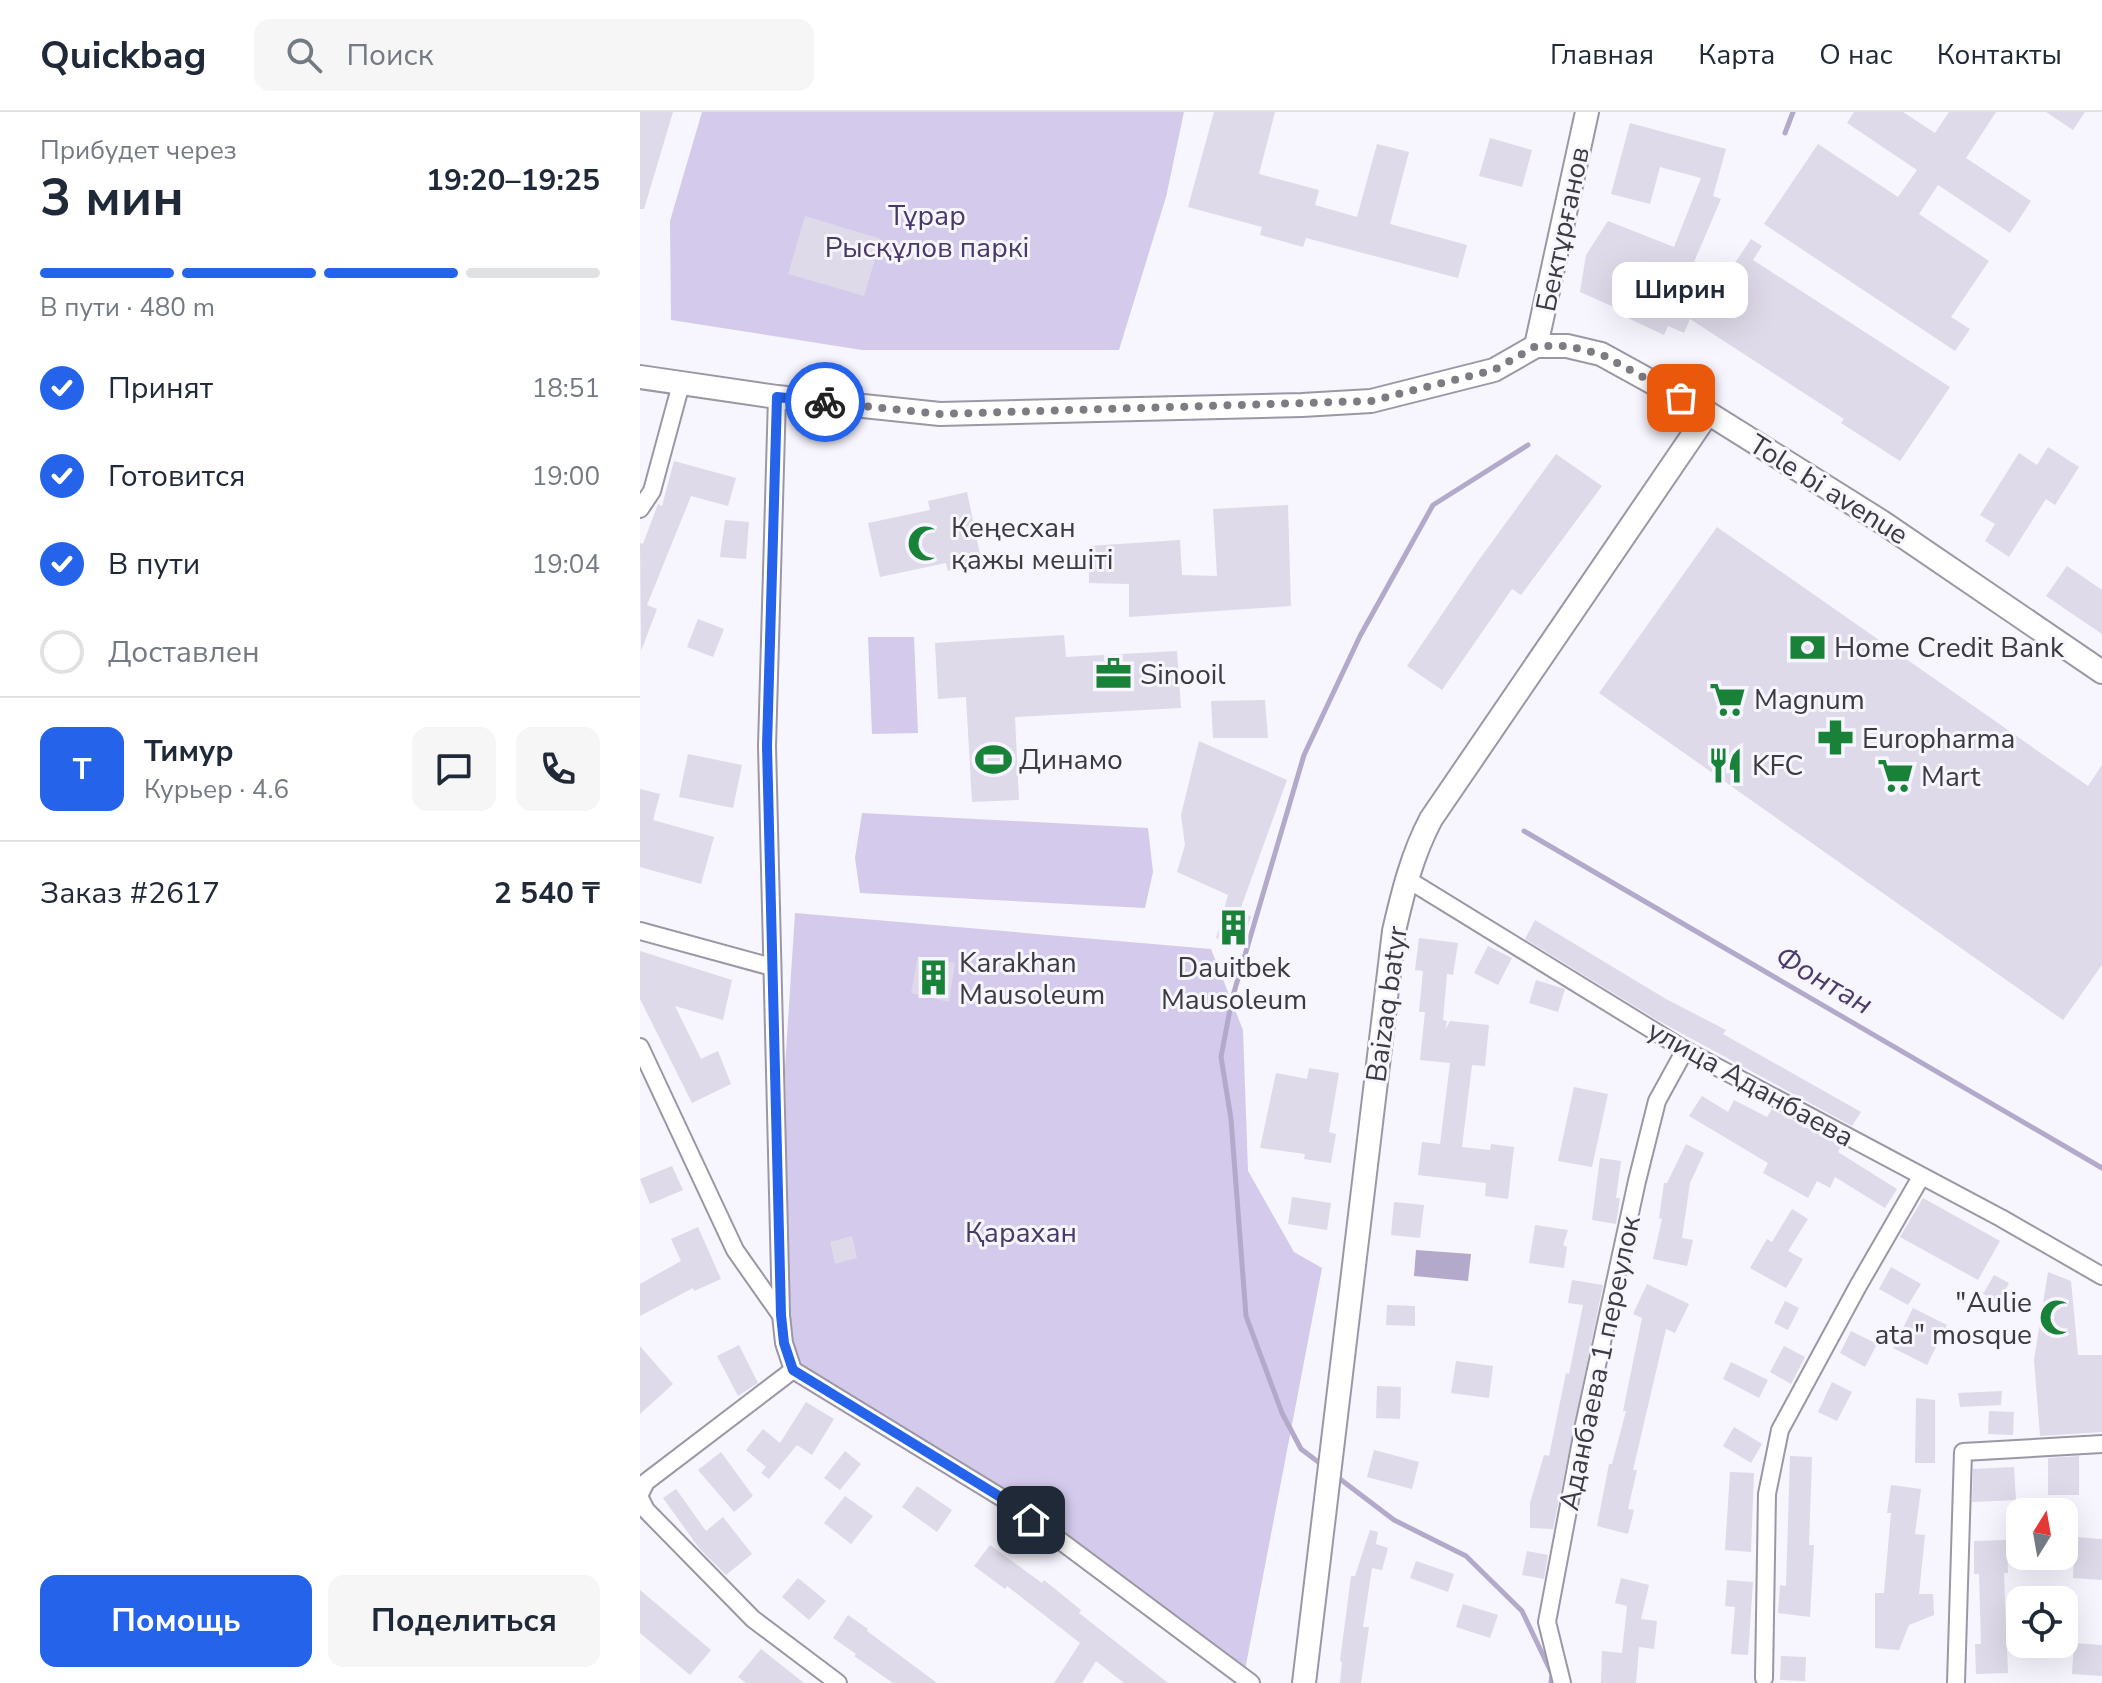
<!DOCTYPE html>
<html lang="ru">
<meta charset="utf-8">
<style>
:root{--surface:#fff;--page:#f6f6f7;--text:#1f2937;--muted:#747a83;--line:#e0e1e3;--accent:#2563eb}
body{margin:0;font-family:"Nunito Sans",sans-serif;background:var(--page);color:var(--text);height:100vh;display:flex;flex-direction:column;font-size:30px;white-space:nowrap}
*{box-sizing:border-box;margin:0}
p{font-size:26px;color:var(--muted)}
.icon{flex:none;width:44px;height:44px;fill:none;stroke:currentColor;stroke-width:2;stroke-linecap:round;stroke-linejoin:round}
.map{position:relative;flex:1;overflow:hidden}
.side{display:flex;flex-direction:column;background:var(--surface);width:640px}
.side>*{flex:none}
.needle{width:52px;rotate:11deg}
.buttons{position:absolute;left:1366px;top:1386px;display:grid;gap:16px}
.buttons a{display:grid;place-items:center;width:72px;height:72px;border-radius:16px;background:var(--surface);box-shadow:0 8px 32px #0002;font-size:40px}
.pin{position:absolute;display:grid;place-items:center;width:68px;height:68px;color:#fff;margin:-34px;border-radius:16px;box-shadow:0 4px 12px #0006}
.courier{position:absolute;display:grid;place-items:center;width:80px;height:80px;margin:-40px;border:6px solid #2563eb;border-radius:50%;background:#fff;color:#222;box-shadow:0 2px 10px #0007}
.bubble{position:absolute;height:56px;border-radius:16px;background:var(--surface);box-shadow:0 8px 32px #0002;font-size:26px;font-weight:700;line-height:56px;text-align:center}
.overview em{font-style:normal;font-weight:700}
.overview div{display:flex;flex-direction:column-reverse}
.overview{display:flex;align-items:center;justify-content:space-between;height:136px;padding:0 40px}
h1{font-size:52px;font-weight:700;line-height:60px}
.bar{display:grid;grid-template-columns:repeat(4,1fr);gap:12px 8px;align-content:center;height:96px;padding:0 40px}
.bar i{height:10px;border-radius:6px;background:var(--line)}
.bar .current{background:var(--accent)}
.bar p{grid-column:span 4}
.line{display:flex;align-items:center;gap:20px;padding:0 40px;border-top:2px solid var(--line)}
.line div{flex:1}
.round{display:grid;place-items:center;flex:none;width:84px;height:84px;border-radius:16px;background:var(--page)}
ol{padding:0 40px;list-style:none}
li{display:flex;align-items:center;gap:24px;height:88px}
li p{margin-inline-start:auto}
li .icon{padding:8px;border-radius:50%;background:var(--accent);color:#fff;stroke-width:4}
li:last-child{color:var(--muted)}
li i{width:44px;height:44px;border:4px solid var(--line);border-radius:50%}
.action{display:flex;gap:16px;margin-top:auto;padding:16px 40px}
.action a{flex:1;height:92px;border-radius:16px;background:var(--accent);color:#fff;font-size:32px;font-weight:700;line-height:92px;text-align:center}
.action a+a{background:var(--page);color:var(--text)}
header{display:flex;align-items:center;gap:48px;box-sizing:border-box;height:112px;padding:0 40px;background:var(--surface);border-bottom:2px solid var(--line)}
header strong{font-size:38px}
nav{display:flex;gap:44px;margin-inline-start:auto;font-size:28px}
.search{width:560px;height:72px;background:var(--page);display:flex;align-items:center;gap:20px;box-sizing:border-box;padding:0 28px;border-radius:16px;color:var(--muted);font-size:30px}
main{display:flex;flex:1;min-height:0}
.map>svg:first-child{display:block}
.green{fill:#d4caec}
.water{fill:#b3a9cb}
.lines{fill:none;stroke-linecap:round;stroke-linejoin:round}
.stream{stroke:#b3a9cb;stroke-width:5}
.building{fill:#dedae9}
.street-casing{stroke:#9b97a5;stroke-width:20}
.secondary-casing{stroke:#9b97a5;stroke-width:26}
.street{stroke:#fff;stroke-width:16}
.secondary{stroke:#fff;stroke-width:22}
.done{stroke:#7e7c83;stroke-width:8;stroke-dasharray:0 14.4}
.route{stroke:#2563eb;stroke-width:10}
.labels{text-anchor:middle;stroke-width:6;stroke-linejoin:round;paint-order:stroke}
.park-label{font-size:28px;fill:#493968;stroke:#f7f5fe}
.street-label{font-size:28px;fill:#3d3b41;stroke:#f7f5fe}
.poi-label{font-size:28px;fill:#3d3b41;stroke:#f7f5fe;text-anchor:start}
.water-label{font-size:30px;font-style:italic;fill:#4c3c6b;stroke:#f7f5fe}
</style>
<header>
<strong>Quickbag</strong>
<div class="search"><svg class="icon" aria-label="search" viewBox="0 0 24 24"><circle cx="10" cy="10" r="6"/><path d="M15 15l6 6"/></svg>Поиск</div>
<nav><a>Главная</a><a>Карта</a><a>О нас</a><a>Контакты</a></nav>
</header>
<main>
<section class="side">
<div class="overview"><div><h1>3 мин</h1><p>Прибудет через</p></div><em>19:20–19:25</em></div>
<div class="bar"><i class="current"></i><i class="current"></i><i class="current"></i><i></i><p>В пути · 480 m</p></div>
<ol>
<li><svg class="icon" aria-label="check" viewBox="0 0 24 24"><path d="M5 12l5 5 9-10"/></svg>Принят<p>18:51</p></li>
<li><svg class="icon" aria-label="check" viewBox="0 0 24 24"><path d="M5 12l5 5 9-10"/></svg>Готовится<p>19:00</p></li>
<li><svg class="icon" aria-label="check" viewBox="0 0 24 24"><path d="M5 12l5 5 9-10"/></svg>В пути<p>19:04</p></li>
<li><i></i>Доставлен</li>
</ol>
<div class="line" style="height:144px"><b class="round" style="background:var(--accent);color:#fff">Т</b><div><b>Тимур</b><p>Курьер · 4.6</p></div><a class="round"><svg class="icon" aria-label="chat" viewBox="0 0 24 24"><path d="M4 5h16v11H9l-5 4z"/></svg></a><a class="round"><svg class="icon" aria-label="phone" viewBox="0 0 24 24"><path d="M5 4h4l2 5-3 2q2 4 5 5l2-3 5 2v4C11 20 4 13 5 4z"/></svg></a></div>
<div class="line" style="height:104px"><div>Заказ #2617</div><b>2 540 ₸</b></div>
<div class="action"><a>Помощь</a><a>Поделиться</a></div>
</section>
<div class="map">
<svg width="1462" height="1571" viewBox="0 0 1462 1571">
<rect width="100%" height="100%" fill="#f7f5fe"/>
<g class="green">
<path d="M62,0H544L526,85L479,238H222L31,208L30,109Z"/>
<path d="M228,525H274L278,621L232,622Z"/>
<path d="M222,701L508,716L513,760L505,796L220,781L215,746Z"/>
<path d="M155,801L571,837L603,918L608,1059L654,1140L682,1156L604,1563L149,1246L145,955Z"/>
</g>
<path class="water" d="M776,1138L831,1142L828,1169L774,1164Z"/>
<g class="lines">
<g class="stream">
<path d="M1145,21L1153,0"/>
<path d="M884,719L1462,1056"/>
<path d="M685,1355L661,1337L642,1301L606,1204L591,1007L581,945L592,887L664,643L720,524L793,393L888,333"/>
<path d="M696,1364L754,1408L826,1444L882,1499L912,1562L911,1571"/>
</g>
</g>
<g class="building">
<path d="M0,0H33L4,97H0Z"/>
<path d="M574,0H635L619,62L679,78L675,93L717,105L737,32L769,40L750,112L827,133L818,166L666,126L663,135L620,123L622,115L548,95Z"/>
<path d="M1214,0H1263L1295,21L1309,0H1356L1326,46L1391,89L1370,121L1298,73L1279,102L1349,149L1311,205L1330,217L1315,239L1124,112L1178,32L1258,85L1277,58L1207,11Z"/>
<path d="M1406,0H1445L1433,18Z"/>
<path d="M990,11L1086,37L1073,84L1081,87L1048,164L1078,176L1111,127L1122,134L1113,148L1310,275L1260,349L1201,311L1204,307L1050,207L1044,221L1028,214L1024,223L975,200L976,196L940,180L946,143L968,109L1034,135L1061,66L1020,55L1010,92L971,82Z"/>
<path d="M850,26L892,38L882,75L839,64Z"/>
<path d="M165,104L241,127L224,184L148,162Z"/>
<path d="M1408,335L1439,355L1415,393L1406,387L1369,445L1345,429L1355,412L1340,403L1379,341L1397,353Z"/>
<path d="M916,342L962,374L881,483L872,477L802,578L767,554L836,452Z"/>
<path d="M34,349L96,366L88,394L51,384L7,493L17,497L1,539L0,431L3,432L18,392L22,394Z"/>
<path d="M327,380L342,452L308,459L306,451L240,465L228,411L290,398L288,389Z"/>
<path d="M648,393L651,494L489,505V472L449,471V434L540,428L542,463L577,464L573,397Z"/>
<path d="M85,408L109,410L106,447L80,445Z"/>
<path d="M1077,415L1448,674L1462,653V853L1423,908L959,581Z"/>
<path d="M1427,454L1462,478V522L1406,484Z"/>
<path d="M58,507L84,517L73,545L47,535Z"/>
<path d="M424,523L426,545L537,539L541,596L375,605L379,688L332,690L326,585L298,587L295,531Z"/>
<path d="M625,588L628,626H573L571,589Z"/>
<path d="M559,629L647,668L599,801L611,804L603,833L576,826L588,783L537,760L545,733L541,703Z"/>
<path d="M48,642L102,653L93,696L39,685Z"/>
<path d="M0,677L20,682L13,708L74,725L61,772L0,755Z"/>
<path d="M895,808L1026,887L1086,918L1083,922L1221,1000L1212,1014L1017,908L885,827Z"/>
<path d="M779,826L818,831L813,863L807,862L803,908L807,909L805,918L810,909L849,913L845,954L832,953L822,1035L850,1038L851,1032L874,1035L868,1087L845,1084L846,1071L778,1063L782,1030L800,1032L810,951L780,948L785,900H779L783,859L775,858Z"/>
<path d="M848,834L872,846L858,873L834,861Z"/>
<path d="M0,839L92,868L83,908L35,894L61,947L78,939L91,972L52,991L0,887Z"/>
<path d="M278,844L315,851L309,890L271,881Z"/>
<path d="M896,868L925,877L918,900L889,891Z"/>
<path d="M669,956L699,961L689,1020L696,1022L691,1051L664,1047L665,1042L620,1036L636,961L667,967Z"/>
<path d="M934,975L968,982L952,1055L918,1049Z"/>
<path d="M1062,984L1088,1000L1094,988L1127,1005L1132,997L1201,1034L1198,1040L1257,1077L1245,1096L1195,1065L1190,1076L1177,1069L1168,1086L1123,1061L1128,1051L1049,1004Z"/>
<path d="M1046,1032L1064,1041L1050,1071L1042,1126L1053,1128L1047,1154L1013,1147L1022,1107L1019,1106L1024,1071H1027Z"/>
<path d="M960,1046L981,1049L976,1086H980L976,1112L952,1108Z"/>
<path d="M32,1054L43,1078L10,1092L0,1067Z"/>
<path d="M652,1085L691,1091L687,1118L648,1112Z"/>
<path d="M1283,1086L1360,1129L1338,1168L1260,1125Z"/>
<path d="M754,1090L784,1093L780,1126L751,1123Z"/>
<path d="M1152,1097L1168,1107L1148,1139L1163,1147L1146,1176L1110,1156L1127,1127L1132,1130Z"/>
<path d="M895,1113L928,1118L923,1133L927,1135L924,1156L889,1151Z"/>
<path d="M58,1115L81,1167L54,1179L53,1176L0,1204V1172L41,1149L31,1127Z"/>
<path d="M212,1124L217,1146L195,1152L190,1130Z"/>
<path d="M1251,1155L1281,1172L1268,1193L1239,1177Z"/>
<path d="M1408,1160L1431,1169L1438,1243H1462V1320L1400,1324L1394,1248Z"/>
<path d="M1354,1163L1369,1171L1359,1190L1343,1182Z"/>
<path d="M932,1168L963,1173L913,1417L890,1416V1391L904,1343L909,1344L926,1261L929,1262L943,1193L928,1191Z"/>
<path d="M1007,1172L1049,1192L1035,1221L1026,1217L993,1358H997L988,1397L994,1398L988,1422L957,1414L969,1352H972L986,1299H983L1002,1206L993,1202Z"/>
<path d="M1145,1189L1159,1196L1148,1218L1134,1211Z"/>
<path d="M747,1193L775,1194V1214L746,1213Z"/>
<path d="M1273,1196L1307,1213L1287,1253L1253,1236Z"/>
<path d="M1211,1219L1237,1232L1225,1255L1200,1241Z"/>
<path d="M99,1233L118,1271L98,1284L77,1244Z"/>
<path d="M0,1234L33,1272L0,1302Z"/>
<path d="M1144,1234L1165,1245L1151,1272L1130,1260Z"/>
<path d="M816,1249L853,1254L849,1286L811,1281Z"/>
<path d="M1091,1250L1128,1268L1119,1286L1083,1267Z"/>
<path d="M1192,1270L1212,1280L1197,1309L1178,1300Z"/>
<path d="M737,1274L761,1275L760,1307L736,1306Z"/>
<path d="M1362,1279L1361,1293L1320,1295L1318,1281Z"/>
<path d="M1276,1286L1295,1288V1351H1275Z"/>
<path d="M166,1290L194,1307L172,1343L157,1333L129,1367L121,1361L126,1355L106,1338L123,1317L140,1331Z"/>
<path d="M1349,1299L1374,1300L1373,1323L1348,1322Z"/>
<path d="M1094,1315L1122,1332L1111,1351L1083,1334Z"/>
<path d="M734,1338L779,1350L772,1377L727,1365Z"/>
<path d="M205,1339L221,1352L200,1378L184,1366Z"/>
<path d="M81,1340L113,1384L94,1400L58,1358Z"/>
<path d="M1150,1344L1172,1345L1169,1433H1174L1170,1505L1138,1501L1140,1473L1146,1474Z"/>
<path d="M1439,1344V1383H1408V1346Z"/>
<path d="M1374,1355L1376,1388L1332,1390L1333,1357Z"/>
<path d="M1090,1360L1114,1361L1111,1440L1085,1438Z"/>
<path d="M1251,1373L1281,1377L1275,1422L1285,1423L1279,1482H1293L1294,1503L1269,1513L1259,1538L1235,1536V1481H1244L1251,1401H1247Z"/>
<path d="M277,1374L312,1398L297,1420L262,1395Z"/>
<path d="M36,1377L66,1419L83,1405L112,1442L86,1463L59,1436L23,1386Z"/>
<path d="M205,1384L233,1404L211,1432L184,1411Z"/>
<path d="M730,1418L738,1420L736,1432L748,1436L742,1458L732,1456L723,1515H729L721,1571H700L702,1550L700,1549L711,1464H715Z"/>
<path d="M1435,1425L1462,1427V1468L1433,1466Z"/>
<path d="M1367,1428L1368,1461H1364L1368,1561L1336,1562L1335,1532H1341L1339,1462H1334V1429Z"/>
<path d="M350,1433L402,1471L404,1468L441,1498L439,1501L528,1571H484L456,1549L442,1571H414L440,1531L367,1474L365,1477L334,1454Z"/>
<path d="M887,1439L908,1443L904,1467L882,1463Z"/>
<path d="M776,1449L814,1462L808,1480L770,1466Z"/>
<path d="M158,1466L186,1489L169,1508L142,1485Z"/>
<path d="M981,1466L1009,1473L1001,1507L1017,1509L1014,1537L999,1535L996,1571H961L962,1539L982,1541L987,1494L975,1491Z"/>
<path d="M1087,1468L1113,1470L1108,1543L1091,1542L1095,1495L1085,1494Z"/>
<path d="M0,1478L71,1538L50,1563L0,1521Z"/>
<path d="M823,1492L858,1503L850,1526L816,1515Z"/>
<path d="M208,1503L228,1517L227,1519L297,1571H253L214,1544L216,1542L193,1526Z"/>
<path d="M1434,1531L1462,1533V1564L1432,1562Z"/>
<path d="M121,1537L164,1571H106L98,1565Z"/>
<path d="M1141,1544L1166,1545L1165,1569L1140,1568Z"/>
</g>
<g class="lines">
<defs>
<g id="street">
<path d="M137,285L127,634L141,1203L144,1231L153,1258L367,1389L611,1571"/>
<path d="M0,397L12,379L41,272"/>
<path d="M767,767L1045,938L1361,1106L1462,1164"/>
<path d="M0,819L132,855"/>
<path d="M0,935L95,1138L140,1202"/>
<path d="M0,1382L6,1370L153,1258"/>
<path d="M0,1386L6,1398L113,1507L198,1571"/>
<path d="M1124,1566L1127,1382L1140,1318L1218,1174L1281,1065"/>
<path d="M922,1571L907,1510L944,1313L997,1069L1017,989L1045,938"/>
<path d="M1316,1571L1323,1340L1462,1332"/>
</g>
<g id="secondary">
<path d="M896,234L947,0"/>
<path d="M0,265L137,285L300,302L662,293L731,289L854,258L896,234H927L961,242L1068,301L1242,410L1462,560"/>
<path d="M664,1571L754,819C763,780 772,743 791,707L1068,301"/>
</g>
</defs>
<use href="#street" class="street-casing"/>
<use href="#secondary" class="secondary-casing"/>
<use href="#street" class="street"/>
<use href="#secondary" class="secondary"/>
</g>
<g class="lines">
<path class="done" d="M185,290L300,302L731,289L854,258L896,234H927L961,242L1041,286"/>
<path class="route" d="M185,290L137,285L127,634L141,1203L144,1231L153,1258L367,1389L391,1408"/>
</g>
<defs>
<symbol id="mosque-bare" viewBox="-9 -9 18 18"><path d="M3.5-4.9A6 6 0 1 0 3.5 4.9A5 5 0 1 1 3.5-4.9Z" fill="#188238" stroke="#f7f5fe" stroke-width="2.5" paint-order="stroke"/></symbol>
<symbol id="bank-bare" viewBox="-9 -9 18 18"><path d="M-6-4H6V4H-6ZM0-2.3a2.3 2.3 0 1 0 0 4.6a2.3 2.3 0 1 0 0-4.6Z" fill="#188238" stroke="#f7f5fe" stroke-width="2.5" paint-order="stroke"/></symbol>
<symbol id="office-bare" viewBox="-9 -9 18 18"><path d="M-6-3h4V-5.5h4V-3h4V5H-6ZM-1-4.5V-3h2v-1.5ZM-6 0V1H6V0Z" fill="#188238" stroke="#f7f5fe" stroke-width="2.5" paint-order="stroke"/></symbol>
<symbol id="supermarket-bare" viewBox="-9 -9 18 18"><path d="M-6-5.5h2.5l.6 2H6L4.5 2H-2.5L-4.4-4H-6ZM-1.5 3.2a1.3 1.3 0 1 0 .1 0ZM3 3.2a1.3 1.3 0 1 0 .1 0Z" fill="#188238" stroke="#f7f5fe" stroke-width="2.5" paint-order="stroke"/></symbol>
<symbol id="pharmacy-bare" viewBox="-9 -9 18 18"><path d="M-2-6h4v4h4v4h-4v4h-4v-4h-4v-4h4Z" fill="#188238" stroke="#f7f5fe" stroke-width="2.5" paint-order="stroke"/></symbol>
<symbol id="stadium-bare" viewBox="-9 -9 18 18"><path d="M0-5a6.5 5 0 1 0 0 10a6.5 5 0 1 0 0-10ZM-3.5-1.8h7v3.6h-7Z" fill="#188238" stroke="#f7f5fe" stroke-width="2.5" paint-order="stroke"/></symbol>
<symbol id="restaurant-bare" viewBox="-9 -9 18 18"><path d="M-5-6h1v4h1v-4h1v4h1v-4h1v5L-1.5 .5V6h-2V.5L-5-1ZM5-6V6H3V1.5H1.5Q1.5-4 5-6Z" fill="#188238" stroke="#f7f5fe" stroke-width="2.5" paint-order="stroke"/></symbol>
<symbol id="building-bare" viewBox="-9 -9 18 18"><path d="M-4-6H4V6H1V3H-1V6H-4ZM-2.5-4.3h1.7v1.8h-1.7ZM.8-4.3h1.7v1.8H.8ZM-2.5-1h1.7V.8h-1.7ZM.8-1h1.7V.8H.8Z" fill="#188238" stroke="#f7f5fe" stroke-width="2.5" paint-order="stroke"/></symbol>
</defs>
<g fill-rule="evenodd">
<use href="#mosque-bare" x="260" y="406" width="51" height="51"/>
<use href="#bank-bare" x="1142" y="510" width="51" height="51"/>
<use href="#office-bare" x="448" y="536" width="51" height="51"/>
<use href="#supermarket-bare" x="1062" y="562" width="51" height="51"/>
<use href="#pharmacy-bare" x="1170" y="600" width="51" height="51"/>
<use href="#stadium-bare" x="328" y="622" width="51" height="51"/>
<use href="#restaurant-bare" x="1060" y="628" width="51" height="51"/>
<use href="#supermarket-bare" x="1230" y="638" width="51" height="51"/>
<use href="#building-bare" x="568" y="790" width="51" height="51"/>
<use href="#building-bare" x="268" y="840" width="51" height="51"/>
<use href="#mosque-bare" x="1392" y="1180" width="51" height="51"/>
</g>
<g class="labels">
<g class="park-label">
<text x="287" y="113">Тұрар<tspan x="287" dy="32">Рысқұлов паркі</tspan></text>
<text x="381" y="1130">Қарахан</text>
</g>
<g class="street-label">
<text transform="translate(922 117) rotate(-78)" y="10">Бектұрғанов</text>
<text transform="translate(1189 377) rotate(32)" y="10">Tole bi avenue</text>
<text transform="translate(746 892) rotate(-82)" y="10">Baizaq batyr</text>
<text transform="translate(1111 971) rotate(29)" y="10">улица Аданбаева</text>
<text transform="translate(959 1251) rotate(-78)" y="10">Аданбаева 1 переулок</text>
</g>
<g class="poi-label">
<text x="311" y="425">Кеңесхан<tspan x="311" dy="32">қажы мешіті</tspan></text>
<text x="1194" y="545">Home Credit Bank</text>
<text x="500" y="572">Sinooil</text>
<text x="1114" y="597">Magnum</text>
<text x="1222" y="636">Europharma</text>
<text x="379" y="657">Динамо</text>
<text x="1112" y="663">KFC</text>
<text x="1281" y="674">Mart</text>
<text x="319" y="860">Karakhan<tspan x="319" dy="32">Mausoleum</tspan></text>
<text x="594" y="865" text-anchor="middle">Dauitbek<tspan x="594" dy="32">Mausoleum</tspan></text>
<text x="1392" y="1200" text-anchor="end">"Aulie<tspan x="1392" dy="32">ata" mosque</tspan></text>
</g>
<g class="water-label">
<text transform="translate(1184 868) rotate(30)" y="10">Фонтан</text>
</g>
</g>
</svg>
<div class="buttons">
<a><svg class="needle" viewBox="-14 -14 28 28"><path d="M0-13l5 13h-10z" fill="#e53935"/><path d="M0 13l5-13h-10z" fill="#747a83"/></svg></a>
<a><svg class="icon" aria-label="locate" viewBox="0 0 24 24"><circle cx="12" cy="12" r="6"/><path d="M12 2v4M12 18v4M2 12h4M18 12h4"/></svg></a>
</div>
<div class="pin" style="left:1041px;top:286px;background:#ea580c"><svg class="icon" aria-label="bag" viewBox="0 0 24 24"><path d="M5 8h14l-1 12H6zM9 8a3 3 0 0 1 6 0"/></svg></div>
<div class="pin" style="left:391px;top:1408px;background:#1f2937"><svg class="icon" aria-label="home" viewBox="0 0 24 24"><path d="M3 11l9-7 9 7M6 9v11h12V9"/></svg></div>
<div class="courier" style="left:185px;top:290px"><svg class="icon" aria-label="bike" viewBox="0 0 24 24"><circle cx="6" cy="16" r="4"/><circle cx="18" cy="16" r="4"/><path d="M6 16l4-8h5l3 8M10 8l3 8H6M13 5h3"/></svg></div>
<div class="bubble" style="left:972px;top:150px;width:136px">Ширин</div>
</div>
</main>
